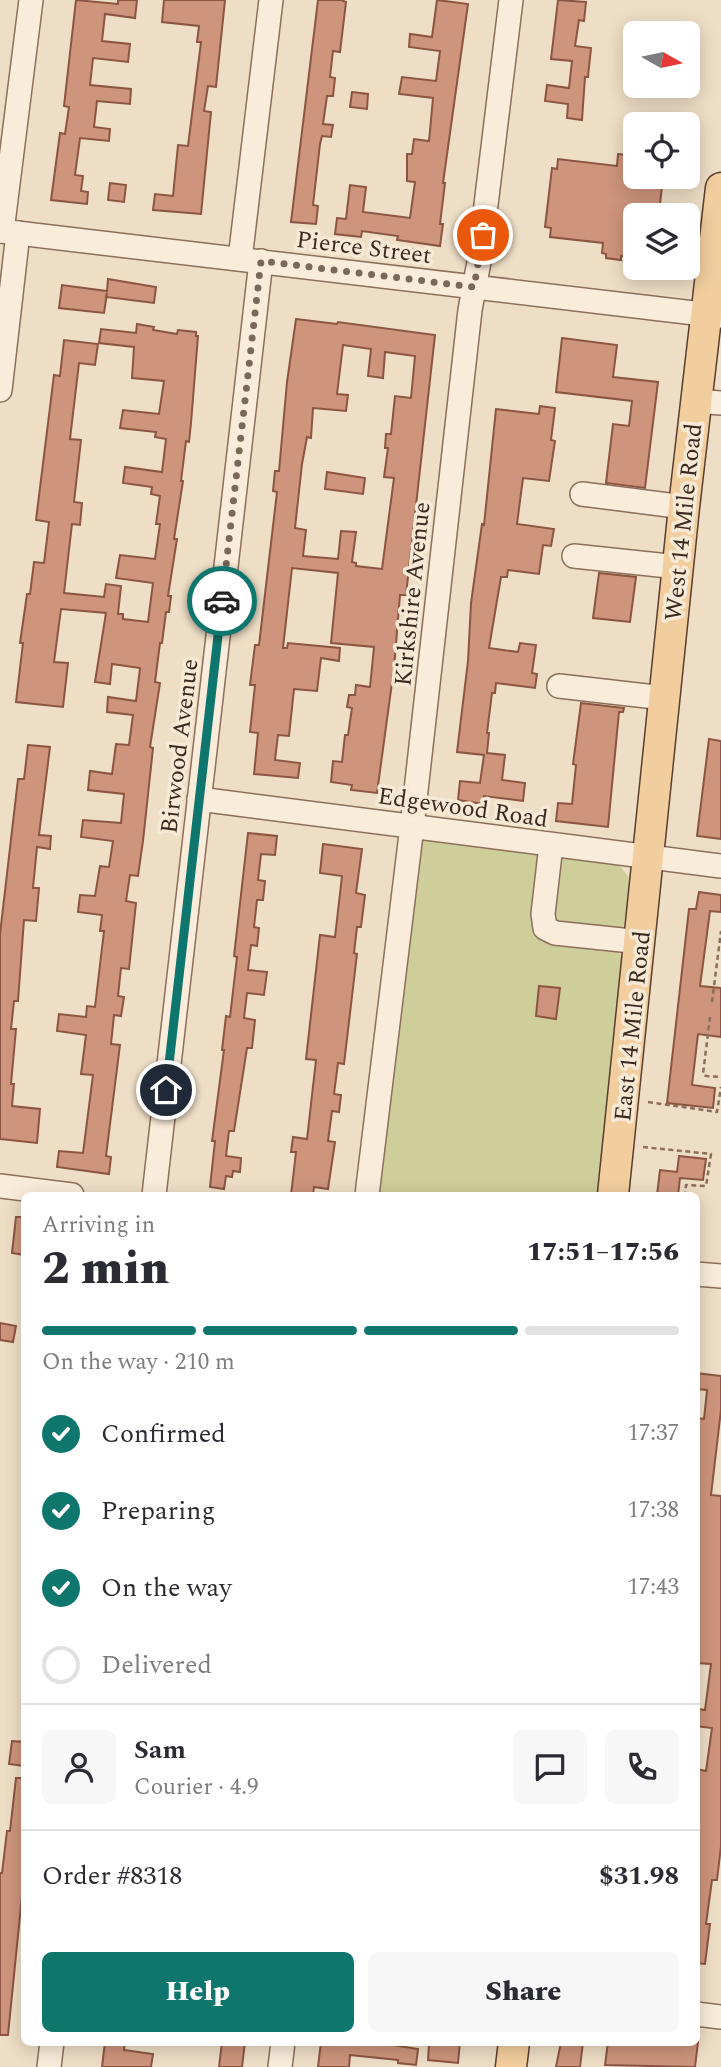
<!DOCTYPE html>
<meta charset="utf-8">
<style>
:root{--surface:#fff;--page:#f7f7f7;--text:#2b2b33;--muted:#7c7c81;--line:#e1e1e2;--accent:#0f766e}
body{margin:0;font-family:Spectral,serif;background:var(--page);color:var(--text);height:100vh;display:flex;flex-direction:column;font-size:26px;white-space:nowrap}
*{box-sizing:border-box;margin:0}
p{font-size:23px;color:var(--muted)}
.icon{flex:none;width:38px;height:38px;fill:none;stroke:currentColor;stroke-width:2;stroke-linecap:round;stroke-linejoin:round}
.map{position:relative;flex:1;overflow:hidden}
.panel{position:absolute;left:21px;top:1192px;width:679px;height:854px;display:flex;flex-direction:column;background:var(--surface);border-radius:10px;box-shadow:0 4px 18px #0003}
.panel>*{flex:none}
.needle{width:46px;rotate:99deg}
.controls{position:absolute;left:623px;top:21px;display:grid;gap:14px}
.controls a{display:grid;place-items:center;width:77px;height:77px;border-radius:10px;background:var(--surface);box-shadow:0 4px 18px #0003;font-size:35px}
.pin{position:absolute;display:grid;place-items:center;width:60px;height:60px;color:#fff;margin:-30px;border:4px solid #fff;border-radius:50%;box-shadow:0 2px 7px #0007}
.courier{position:absolute;display:grid;place-items:center;width:70px;height:70px;margin:-35px;border:5px solid #0f766e;border-radius:50%;background:#fff;color:#222;box-shadow:0 2px 9px #0007}
.head em{font-style:normal;font-weight:800}
.head div{display:flex;flex-direction:column-reverse}
.head{display:flex;align-items:center;justify-content:space-between;height:119px;padding:0 21px}
h1{font-size:46px;font-weight:800;line-height:52px}
.bar{display:grid;grid-template-columns:repeat(4,1fr);gap:10px 7px;align-content:center;height:84px;padding:0 21px}
.bar i{height:9px;border-radius:5px;background:var(--line)}
.bar .active{background:var(--accent)}
.bar p{grid-column:span 4}
.line{display:flex;align-items:center;gap:18px;padding:0 21px;border-top:2px solid var(--line)}
.line div{flex:1}
.round{display:grid;place-items:center;flex:none;width:74px;height:74px;border-radius:10px;background:var(--page)}
ol{padding:0 21px;list-style:none}
li{display:flex;align-items:center;gap:21px;height:77px}
li p{margin-inline-start:auto}
li .icon{padding:7px;border-radius:50%;background:var(--accent);color:#fff;stroke-width:4}
li:last-child{color:var(--muted)}
li i{width:38px;height:38px;border:4px solid var(--line);border-radius:50%}
.action{display:flex;gap:14px;margin-top:auto;padding:14px 21px}
.action a{flex:1;height:80px;border-radius:10px;background:var(--accent);color:#fff;font-size:28px;font-weight:800;line-height:80px;text-align:center}
.action a+a{background:var(--page);color:var(--text)}
.map>svg:first-child{display:block}
.green{fill:#cece9a}
.building{fill:#ce947c;stroke:#8b5541;stroke-width:2;fill-rule:evenodd}
.lines{fill:none;stroke-linecap:round;stroke-linejoin:round}
.minor-casing{stroke:#8b6f5b;stroke-width:26}
.major-casing{stroke:#593e2f;stroke-width:33}
.path{stroke:#8b6f5b;stroke-width:2.5;stroke-dasharray:5 3.5;stroke-linecap:butt}
.minor{stroke:#f9ecda;stroke-width:23}
.major{stroke:#f2ce9e;stroke-width:30}
.done{stroke:#7a6859;stroke-width:7;stroke-dasharray:0 12.6}
.route{stroke:#0f766e;stroke-width:9}
.labels{text-anchor:middle;stroke-width:7;stroke-linejoin:round;paint-order:stroke}
.street-label{font-size:24px;fill:#3b291f;stroke:#f6e9d6}
</style>
<div class="map">
<svg width="721" height="2067" viewBox="0 0 721 2067">
<rect width="100%" height="100%" fill="#efdec6"/>
<g class="green">
<path d="M430,839L544,855L537,915L612,944L623,958L599,1195H376L417,843Z"/>
<path d="M559,856L619,865L631,880L623,929L617,932L550,921Z"/>
</g>
<g class="building">
<path d="M76,0L118,4V0H137L135,18L105,14L102,41L130,44L128,62L93,58L90,85L131,89L130,104L97,101L94,127L110,129L109,141L80,138L75,175L83,176L81,191L88,192L87,204L51,200L60,133L65,134L69,107L64,106Z"/>
<path d="M164,0H225L216,87L208,86L204,111L211,112L201,214L153,210L155,194L173,196L178,145L188,146L201,42H197L199,26L162,22Z"/>
<path d="M318,0H341L346,2L340,52L333,51L330,77L335,78L333,96H327L323,124L333,125L331,137L322,136L320,144L313,205L318,206L316,224L291,222Z"/>
<path d="M437,0L468,4L443,183H445L440,224H443L440,246L397,240L398,236L362,231L361,237L335,234L337,218L346,219L350,185L366,187L363,212L410,218L415,182L407,181V154H412L414,139L429,141L433,98L399,94L402,77L436,81L440,51L409,47L410,34L432,37Z"/>
<path d="M558,0L586,2L584,21L579,20L575,46L591,48L588,77H585L582,120L567,118L568,104L545,101L547,85L569,88L572,61L551,59Z"/>
<path d="M352,92L368,94L367,109L350,107Z"/>
<path d="M618,154L635,156V177H663L659,213L648,212V215H635V247L628,246L627,256H621V260L606,258V254L602,253L603,243L550,237L551,228L545,227L552,168L557,169L558,159L617,166Z"/>
<path d="M110,183L126,185L124,202L108,200Z"/>
<path d="M108,279L156,287L154,303L106,297L107,293L104,313L59,308L62,285L107,291Z"/>
<path d="M296,319L337,324L338,322L435,335L406,595H400L394,668L377,793L351,790L352,785L331,782L333,761L342,762L345,735H348L352,708L347,707L349,695H355L356,685L370,687L374,647L331,643L338,573L292,568L283,648H287L288,643L340,648L339,661L321,658L317,691L294,689L289,736L278,735L275,760L300,763L298,778L254,774L258,733L250,732L255,685H250L255,645H259L277,492L273,491L275,471H279L287,382ZM343,345L371,349L368,376L383,378L385,352L415,356L411,398L395,396L391,434H386L385,448H388L384,477L394,478L382,569L356,566V563L352,562L356,532L341,531L338,559L303,556L306,530L295,528L302,464L307,437L311,438L313,408L346,411L348,395L337,394Z"/>
<path d="M137,324L154,327L153,330L177,334L178,330L196,332V336H198L191,423L189,442L186,441L181,481H183L174,539H177L168,596H171L169,612H166L162,643H160L155,682L160,683L150,747L153,748L143,841L138,876L130,875L126,901L136,903L129,969L121,968L118,996L124,997L121,1016L114,1015L111,1044L120,1045L106,1156L111,1157L109,1174L57,1167L59,1151L83,1153L93,1075L81,1074L86,1035L57,1031L59,1014L86,1017L87,1006L95,1007L104,931H100L102,915L78,912L80,895L95,896L100,866L109,867L113,841L81,837L83,820L121,823L124,794L88,790L90,771L112,774L116,744L129,745L133,715L107,712L108,697L136,701L140,668L112,664L110,684L95,682L106,613L61,609L54,662L68,663L63,707L16,702L23,643H20L27,594H30L34,562L44,563L49,522L36,520L54,375L60,376L64,340L98,344L95,365L79,363L70,439L81,440L74,502L82,503L80,525L72,524L64,593L104,597L106,584L121,586L118,614H123V619L148,622L153,583L116,578L120,555L155,559L160,524H156L160,496L151,494L152,487L123,483L125,467L162,472L166,439L155,437L156,432L120,428L123,410L159,414L164,381L132,378L134,347L99,343L101,329L136,333Z"/>
<path d="M562,338L617,345L613,377L658,382L645,488L606,483L613,424L629,426L632,401L556,392Z"/>
<path d="M540,406L555,408L551,440L555,441L549,481L523,478L517,524L554,529L551,546L543,545L539,574L508,570L507,577H501L489,648L518,652L520,643L536,645L532,673L537,674L535,688L496,683L495,693H492L487,733H489L487,753L505,755L502,780L525,783L523,801L484,796L483,804L458,800L460,781L480,783L484,755L457,752L468,661L471,603L482,524L484,525L496,409L539,414Z"/>
<path d="M327,472L365,478L363,494L325,489Z"/>
<path d="M599,573L636,577L630,622L593,618Z"/>
<path d="M581,703L624,708L623,712H619L608,827L556,821L558,803L572,804L576,765L573,764Z"/>
<path d="M709,739L721,741V839L697,836Z"/>
<path d="M28,745L50,747L39,835L51,836L50,849L37,847L33,888H39L36,921L24,920L18,1001H14L11,1029H16L11,1084H14L12,1106L40,1109L37,1143L0,1139V934L18,779H24Z"/>
<path d="M248,833L277,836L275,855L261,854L258,880L265,881L263,900H257L254,927L259,928L257,946L251,945L248,970L267,972L264,995L247,993L244,1018L255,1020L252,1048H247L234,1131H229L226,1156L241,1158L240,1172L233,1171L232,1177L226,1176L224,1189L210,1187L215,1141H212L224,1050H222L226,1016L230,1017L237,957L234,956Z"/>
<path d="M323,844L362,849L356,893L365,895L361,927H357L354,953L357,954L344,1064L338,1063L334,1094L341,1095L339,1112L332,1111L328,1141L335,1142L328,1189L314,1187L313,1195H291L296,1152H291L293,1137L307,1139L316,1060L306,1059L320,935L335,937L342,876L320,873Z"/>
<path d="M699,892L721,895V912L710,911L700,986L721,988V1037L698,1034L692,1085L715,1088L713,1108L667,1103L689,909H696Z"/>
<path d="M539,986L560,988L556,1019L536,1016Z"/>
<path d="M679,1156L706,1159L703,1180L680,1178L678,1195H657L660,1170L677,1172Z"/>
<path d="M16,1217H24V1255L12,1253Z"/>
<path d="M0,1323L16,1326L13,1342L0,1340Z"/>
<path d="M696,1373L721,1376V1410L711,1495L721,1496V1846L717,1880H712L706,1924H710L705,1964L696,1963V1769L706,1771L712,1728L696,1726V1712L699,1709L705,1710L711,1664L696,1663V1418L704,1419L707,1390L696,1389Z"/>
<path d="M12,1741L24,1742V1766L9,1764Z"/>
<path d="M16,1778H24V1876L8,2035H0V1873H2L7,1831H10Z"/>
<path d="M105,2042H125L124,2050L153,2054L151,2067H102Z"/>
<path d="M222,2042H245L242,2067H219Z"/>
<path d="M321,2042H375L418,2049L416,2065L398,2063V2060L350,2055L349,2067H318Z"/>
<path d="M436,2042H460L458,2063L428,2060L429,2044L436,2045Z"/>
<path d="M561,2042H583L580,2067H556Z"/>
<path d="M608,2042H698L695,2067L605,2065Z"/>
</g>
<g class="lines">
<defs>
<g id="minor">
<path d="M0,231L720,316"/>
<path d="M2,231L31,0"/>
<path d="M240,259L271,0"/>
<path d="M0,390L18,233"/>
<path d="M696,401L721,403"/>
<path d="M582,494L684,507"/>
<path d="M574,556L678,567"/>
<path d="M559,686L664,698"/>
<path d="M199,799L721,866"/>
<path d="M551,845L543,914L545,928L555,933L641,942"/>
<path d="M0,1186L72,1195"/>
<path d="M154,1195L261,261"/>
<path d="M367,1195L412,826L470,310L479,262L511,0"/>
<path d="M696,1274L721,1276"/>
<path d="M696,2014L721,2017"/>
<path d="M49,2067L52,2042"/>
<path d="M280,2067L283,2042"/>
</g>
<g id="major">
<path d="M613,1195L684,507L721,188"/>
<path d="M511,2067L514,2042"/>
</g>
</defs>
<use href="#minor" class="minor-casing"/>
<use href="#major" class="major-casing"/>
<g class="path">
<path d="M712,1002L721,931"/>
<path d="M710,1017L703,1074L706,1076L721,1077"/>
<path d="M648,1102L717,1112L721,1087"/>
<path d="M643,1147L711,1154L706,1186L686,1185L685,1195"/>
</g>
<use href="#minor" class="minor"/>
<use href="#major" class="major"/>
</g>
<g class="lines">
<path class="done" d="M222,601L261,261L474,287L483,235"/>
<path class="route" d="M166,1090L222,601"/>
</g>
<g class="labels">
<g class="street-label">
<text transform="translate(364 247) rotate(7)" y="8">Pierce Street</text>
<text transform="translate(683 522) rotate(-84)" y="8">West 14 Mile Road</text>
<text transform="translate(412 594) rotate(-84)" y="8">Kirkshire Avenue</text>
<text transform="translate(179 746) rotate(-83)" y="8">Birwood Avenue</text>
<text transform="translate(463 807) rotate(8)" y="8">Edgewood Road</text>
<text transform="translate(632 1026) rotate(-84)" y="8">East 14 Mile Road</text>
</g>
</g>
</svg>
<div class="controls">
<a><svg class="needle" viewBox="-14 -14 28 28"><path d="M0-13l5 13h-10z" fill="#e53935"/><path d="M0 13l5-13h-10z" fill="#7c7c81"/></svg></a>
<a><svg class="icon" aria-label="locate" viewBox="0 0 24 24"><circle cx="12" cy="12" r="6"/><path d="M12 2v4M12 18v4M2 12h4M18 12h4"/></svg></a>
<a><svg class="icon" aria-label="layers" viewBox="0 0 24 24"><path d="M12 4l9 5-9 5-9-5zM3 14l9 5 9-5"/></svg></a>
</div>
<div class="pin" style="left:483px;top:235px;background:#ea580c"><svg class="icon" aria-label="bag" viewBox="0 0 24 24"><path d="M5 8h14l-1 12H6zM9 8a3 3 0 0 1 6 0"/></svg></div>
<div class="pin" style="left:166px;top:1090px;background:#1f2937"><svg class="icon" aria-label="home" viewBox="0 0 24 24"><path d="M3 11l9-7 9 7M6 9v11h12V9"/></svg></div>
<div class="courier" style="left:222px;top:601px"><svg class="icon" aria-label="car" viewBox="0 0 24 24"><path d="M5 17H2v-5l4-1 3-4h7l3 4 3 1v5h-3M9 17h6M6 11h13"/><circle cx="7" cy="17" r="2"/><circle cx="17" cy="17" r="2"/></svg></div>
<section class="panel">
<div class="head"><div><h1>2 min</h1><p>Arriving in</p></div><em>17:51–17:56</em></div>
<div class="bar"><i class="active"></i><i class="active"></i><i class="active"></i><i></i><p>On the way · 210 m</p></div>
<ol>
<li><svg class="icon" aria-label="check" viewBox="0 0 24 24"><path d="M5 12l5 5 9-10"/></svg>Confirmed<p>17:37</p></li>
<li><svg class="icon" aria-label="check" viewBox="0 0 24 24"><path d="M5 12l5 5 9-10"/></svg>Preparing<p>17:38</p></li>
<li><svg class="icon" aria-label="check" viewBox="0 0 24 24"><path d="M5 12l5 5 9-10"/></svg>On the way<p>17:43</p></li>
<li><i></i>Delivered</li>
</ol>
<div class="line" style="height:126px"><a class="round"><svg class="icon" aria-label="person" viewBox="0 0 24 24"><circle cx="12" cy="8" r="4"/><path d="M4 21q1-7 8-7t8 7"/></svg></a><div><b>Sam</b><p>Courier · 4.9</p></div><a class="round"><svg class="icon" aria-label="chat" viewBox="0 0 24 24"><path d="M4 5h16v11H9l-5 4z"/></svg></a><a class="round"><svg class="icon" aria-label="phone" viewBox="0 0 24 24"><path d="M5 4h4l2 5-3 2q2 4 5 5l2-3 5 2v4C11 20 4 13 5 4z"/></svg></a></div>
<div class="line" style="height:91px"><div>Order #8318</div><b>$31.98</b></div>
<div class="action"><a>Help</a><a>Share</a></div>
</section>
</div>
